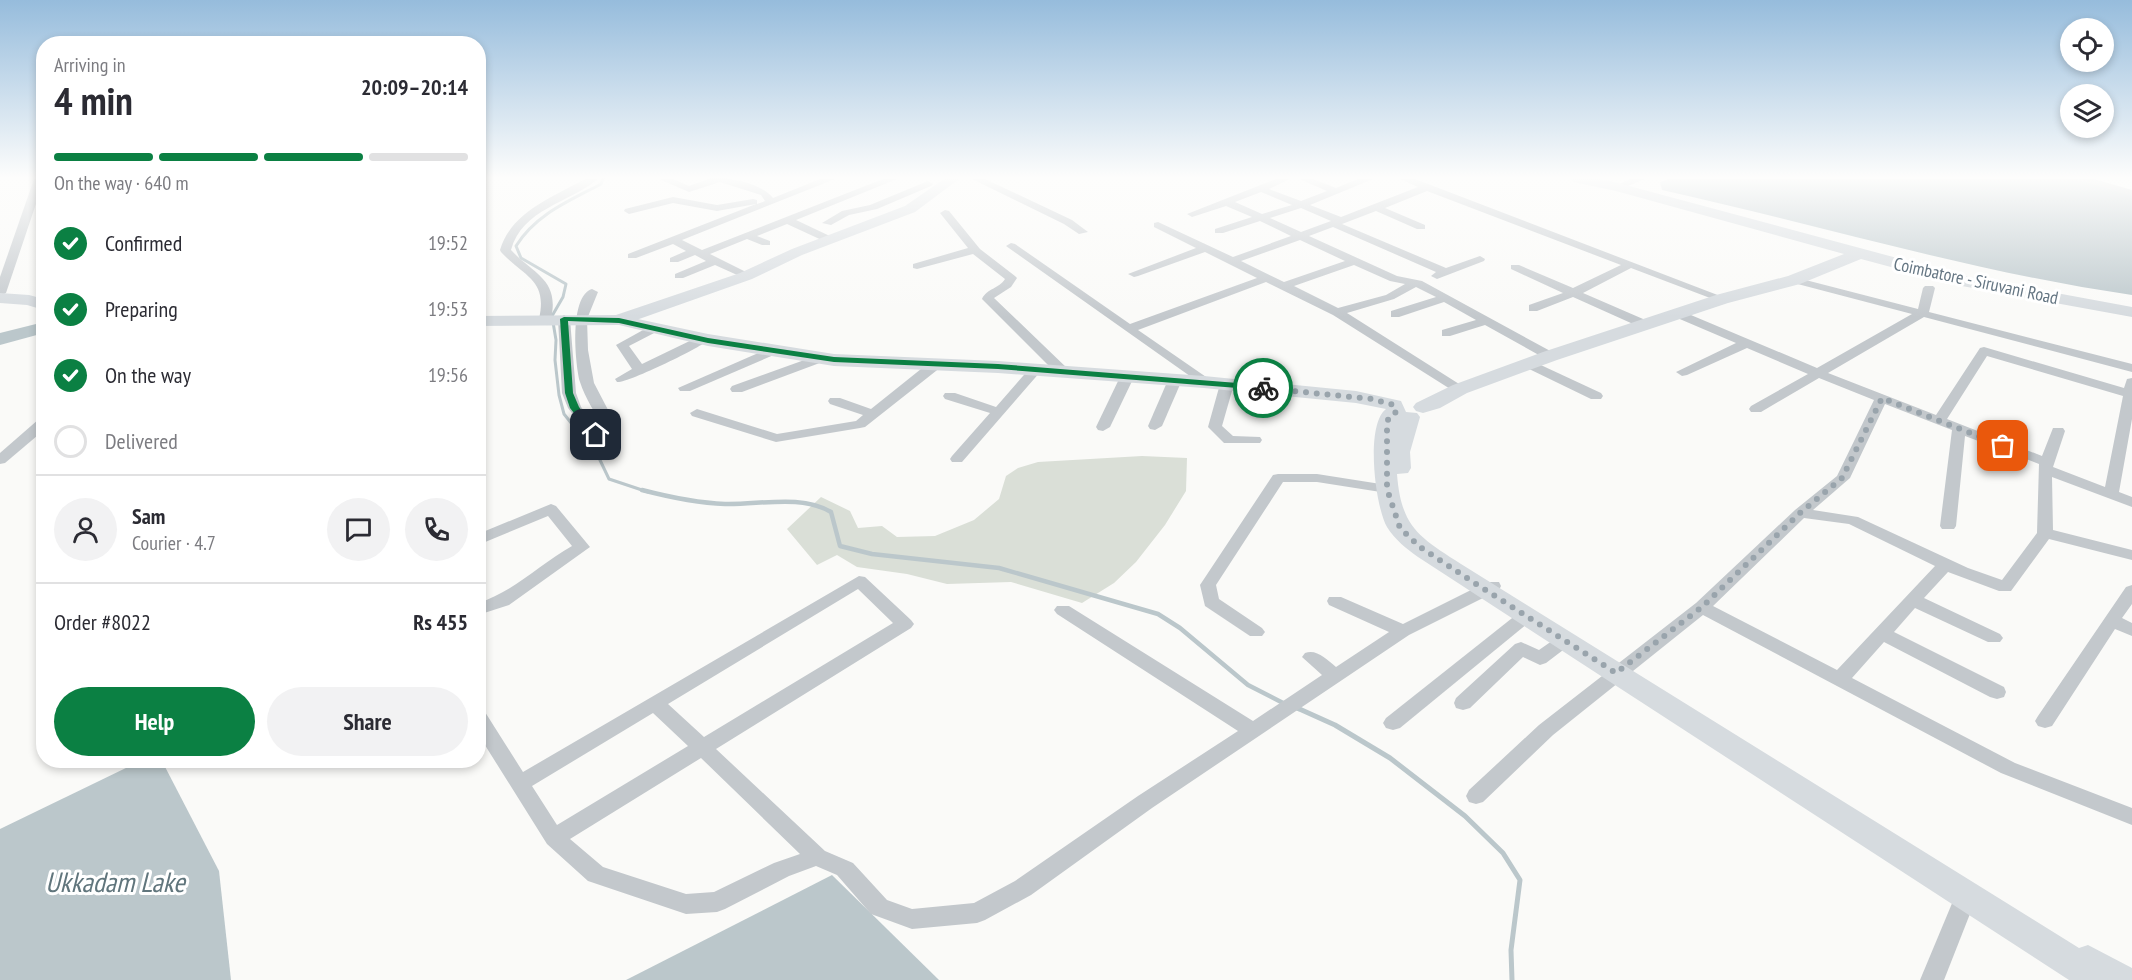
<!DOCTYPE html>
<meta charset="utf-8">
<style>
:root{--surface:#fff;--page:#f2f2f3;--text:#2b2b33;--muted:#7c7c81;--line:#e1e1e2;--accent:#0b8043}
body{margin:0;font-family:"PT Sans Narrow",sans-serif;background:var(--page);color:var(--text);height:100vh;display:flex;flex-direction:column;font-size:22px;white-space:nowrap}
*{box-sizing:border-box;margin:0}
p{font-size:20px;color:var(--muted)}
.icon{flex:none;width:33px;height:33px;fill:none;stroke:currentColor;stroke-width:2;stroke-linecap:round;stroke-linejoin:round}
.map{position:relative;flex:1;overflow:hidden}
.drawer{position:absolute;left:36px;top:36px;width:450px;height:732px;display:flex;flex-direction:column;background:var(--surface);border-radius:24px;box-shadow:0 3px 9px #0003}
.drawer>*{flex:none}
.fabs{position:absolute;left:2060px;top:18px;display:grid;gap:12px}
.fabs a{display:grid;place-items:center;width:54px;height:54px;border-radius:50%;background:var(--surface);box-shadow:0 3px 9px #0003;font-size:30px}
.pin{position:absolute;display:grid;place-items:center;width:51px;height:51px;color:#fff;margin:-26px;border-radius:12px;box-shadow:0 3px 9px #0006}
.courier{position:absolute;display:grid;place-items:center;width:60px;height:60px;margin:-30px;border:4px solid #0b8043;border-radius:50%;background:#fff;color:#222;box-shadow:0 2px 8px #0007}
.head em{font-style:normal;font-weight:600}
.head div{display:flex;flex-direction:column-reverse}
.head{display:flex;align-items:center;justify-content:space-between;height:102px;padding:0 18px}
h1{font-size:39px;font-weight:600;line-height:45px}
.bar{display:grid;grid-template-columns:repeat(4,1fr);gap:9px 6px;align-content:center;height:72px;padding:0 18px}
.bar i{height:8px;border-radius:4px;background:var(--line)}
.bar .current{background:var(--accent)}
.bar p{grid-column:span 4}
.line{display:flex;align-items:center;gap:15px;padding:0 18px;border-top:2px solid var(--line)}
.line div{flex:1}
.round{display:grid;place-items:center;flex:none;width:63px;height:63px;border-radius:32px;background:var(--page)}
ol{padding:0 18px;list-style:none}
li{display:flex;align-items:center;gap:18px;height:66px}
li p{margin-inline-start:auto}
li .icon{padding:6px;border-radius:50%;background:var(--accent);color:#fff;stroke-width:4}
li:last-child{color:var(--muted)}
li i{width:33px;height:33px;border:3px solid var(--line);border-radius:50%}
.button{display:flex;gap:12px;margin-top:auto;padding:12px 18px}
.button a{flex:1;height:69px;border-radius:36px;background:var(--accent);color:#fff;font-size:24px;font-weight:600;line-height:69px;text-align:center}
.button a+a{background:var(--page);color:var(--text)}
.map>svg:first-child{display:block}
.green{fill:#dadfd7}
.water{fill:#bbc7cb}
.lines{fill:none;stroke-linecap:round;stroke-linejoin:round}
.stream-far2{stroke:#bbc7cb;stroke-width:3}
.stream-far1{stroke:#bbc7cb;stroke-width:4.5}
.stream{stroke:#bbc7cb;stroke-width:5}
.river{fill:#bbc7cb;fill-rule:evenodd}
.street{fill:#c3c8cc;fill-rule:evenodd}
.secondary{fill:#d6dbdf;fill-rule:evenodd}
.primary{fill:#d6dbdf;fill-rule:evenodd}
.route{fill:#0b8043}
.done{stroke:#99a4ac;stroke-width:6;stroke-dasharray:0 10.8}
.labels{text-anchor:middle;stroke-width:6;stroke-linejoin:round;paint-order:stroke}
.far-street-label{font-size:18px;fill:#657683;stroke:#fff}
.near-water-label{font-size:28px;font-style:italic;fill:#60757c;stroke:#fff}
</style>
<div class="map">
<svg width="2132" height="980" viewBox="0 0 2132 980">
<rect width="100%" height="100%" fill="#fafaf8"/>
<path class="green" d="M1142,456L1187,458L1186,491L1165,525L1136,562L1114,583L1082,603L1011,582L947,584L907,574L857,567L837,555L817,565L787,529L821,497L850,511L858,528L882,526L897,537L935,536L974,520L999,499L1006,476L1018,468L1038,462Z"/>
<g class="water">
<path d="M1668,179H2077L2132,195V295C1973,272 1819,225 1662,190L1660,182Z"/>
<path d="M162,761L219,871L231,980H0V829L130,766Z"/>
<path d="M832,875L939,980H626Z"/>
</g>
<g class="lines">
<path class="stream-far2" d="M603,179L601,184C569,201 536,214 516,246L521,258L566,284L563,297L552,316L556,340L555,360L559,395L564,414L599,458L609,479L648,492"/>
<g class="stream-far1">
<path d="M642,490C669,497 697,503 725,504C759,505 801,494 831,512L840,546L872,554L999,568L1158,614L1180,628L1248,685L1285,704"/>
<path d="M1295,707L1299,709"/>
</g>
<path class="stream" d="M1295,707L1335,725L1390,758L1465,816L1503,853L1520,880L1511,950L1512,980"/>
<path class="river" d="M44,322V333L0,345V333Z"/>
<g class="street">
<path d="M34,179L44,180L6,293L0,296V277Z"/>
<path d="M585,179H598C569,203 522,209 511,250C533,274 560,279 551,319L545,323L541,322L539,319C548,279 524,277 501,252L500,250C511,212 553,197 585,179Z"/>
<path d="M659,179H673L689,186C695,184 702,181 708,179C727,176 761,183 773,198L820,179H835L682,240L702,250L883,179H897L796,220L834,238V242H826L787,224L757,236L770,241V245H762L747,239L710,254L750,274V278L746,279L715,265L683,278H675V274L706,261L695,255L678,262H670V258L686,251L673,244L636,258H628V254L756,204L717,211L673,203L629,214L624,211L625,209L673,197L717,205L753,199L757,200V204L765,201L761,195L720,182L689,192Z"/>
<path d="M972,179H985L1072,220L1088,232L1079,234L1064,224Z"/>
<path d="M1276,179H1290L1269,189L1301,201L1327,191L1299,179H1313L1336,188L1358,179H1373L1310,205L1341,217L1418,187L1400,179H1415L1728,299L1726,301H1718L1631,268L1583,293L1650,322V328H1642L1573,297L1537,311H1529V305L1563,293L1511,269V265H1519L1573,288L1621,265L1427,191L1385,208L1425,225V229H1417L1376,211L1342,224L1446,268L1480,256L1485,259L1484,261L1437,279L1431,276L1436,272L1333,227L1309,236L1397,276L1422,281L1554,353L1556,356L1554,359H1546L1485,325L1450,336H1442V330L1476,320L1444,302L1399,317H1391V311L1436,297L1416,287L1394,299L1347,313L1467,389L1465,392H1455L1333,315L1266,282L1138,330L1209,379L1211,382L1209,385L1204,386L1006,246L1011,243L1015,244L1130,324L1257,278L1205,252L1138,276L1134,277L1128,274L1196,248L1154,227V223L1158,222L1233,257L1291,236L1260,221L1223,233H1215V229L1252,217L1226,206L1192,217L1187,214ZM1261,192L1292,205L1262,214L1235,202ZM1301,208L1331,221L1301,232L1270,218ZM1300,240L1345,261L1284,282L1241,261ZM1354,265L1390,281L1405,284L1386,295L1338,308L1294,286Z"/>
<path d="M1630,179H1645L1618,190L1613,187Z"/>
<path d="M2077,179H2094L2132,190V196Z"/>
<path d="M928,181L933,184L931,186L877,209L849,215L831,225L822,223L842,211L870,205Z"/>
<path d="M945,210L949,211L980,249L1015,276L1017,278L1011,287L994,298L1069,370L1070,373L1069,376H1059L982,299C987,288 999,289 1005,279L973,254L917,269L913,268V264L968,248L940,213Z"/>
<path d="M1794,277L1918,309L1923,288L1925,286H1933L1935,288L1929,312L2132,364V372L1924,317L1828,373L1936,415L1980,348L1984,347L2124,388L2127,379L2132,378V419L2119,492L2132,497V507L2052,477L2053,530L2132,550V560L2049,539L2011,591H1999L1948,572L1924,598L2000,634L2003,638L2000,642H1988L1915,608L1894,632L2004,687L2006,692L2004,697L1997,699L1990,697L1884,642L1852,678L2015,763L2132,808V825L2001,773L1703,615L1553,735L1483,802L1476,804L1469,802L1466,796L1469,790L1539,725L1696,603L1795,510L1837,476L1874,400L1819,378L1761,412H1751L1749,409L1751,406L1808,374L1747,348L1687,375L1682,376L1676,372L1736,343L1675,317V311L1679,310L1817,368L1912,314L1790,282V278ZM1987,356L2123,396L2105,487L2053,467L2065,431L2063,428H2053L2042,456L1947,419ZM1885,404L1952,430L1940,526L1942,529H1954L1956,526L1965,436L2039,464L2037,533L2002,580L1968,568L1858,517L1813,510L1850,478ZM1804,518L1849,524L1935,566L1837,670L1713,606Z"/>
<path d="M592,289L598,292L587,319L588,350L594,383L618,429L611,433L604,429C596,414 585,398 580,382C575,363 569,296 592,289Z"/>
<path d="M564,315L570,319L576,393L581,407L603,435L601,438H591L568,408L562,393L558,319Z"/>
<path d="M654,324L658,325V331L629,346L642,364L700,336L704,335L710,339C702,347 626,384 617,382L615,379L632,369L616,345Z"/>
<path d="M772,347L776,348L778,351L776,354L690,391H680L678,388Z"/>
<path d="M821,354L827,358L825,361L742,392H732L730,389L732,386Z"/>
<path d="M936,360L941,361L942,364L941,367L865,427L860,428L776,442L692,416L690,413L697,409L777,434L856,421L863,415L830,404L828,401L830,398H840L871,409L931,361Z"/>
<path d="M1530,360L1601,393L1603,396L1601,399H1591L1525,367L1524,364L1525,361Z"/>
<path d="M1035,367L1041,371L962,462H952L950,459L952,456L990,413L945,399L943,396L945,393H955L996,407L1030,368Z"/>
<path d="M1127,373L1134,377L1110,427L1103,431L1098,430L1096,427L1120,377Z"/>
<path d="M1175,376L1182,380L1162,426L1155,430L1150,429L1148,426L1168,380Z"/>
<path d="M1227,380L1234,384L1222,426L1233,436L1260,437L1262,440L1260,443H1224L1208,427L1220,384Z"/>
<path d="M44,418V430L5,463L0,464V453L39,419Z"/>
<path d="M1278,474H1317L1387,485L1394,489L1387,493L1317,482H1283L1216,585L1219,599L1262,628L1265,632L1262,636H1250L1205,606L1200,585L1273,475Z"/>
<path d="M551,504L556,506L590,547L509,605L478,615V603C515,591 540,564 572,546L548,516L478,545V534Z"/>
<path d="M859,576L865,577L911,620L914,624L911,628L716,749L825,851L853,863L887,900L912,909L974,903L1015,881L1138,796L1238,731L1057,614L1054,610L1057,606H1069L1253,721L1322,675L1302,657L1305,653C1317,649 1326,659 1336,667L1389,632L1329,605L1327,601L1329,597H1341L1403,624L1487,582H1499L1501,586L1499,590L1409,635L1152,808L1031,895L985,920L977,923L912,929L871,914L837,875L816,866L789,876L725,909L717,912L686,914L588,881L547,844L478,734V710L485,712L523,772ZM858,589L893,623L704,737L668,704ZM653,713L688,746L557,825L532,786ZM701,758L800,854L774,863L714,892L686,894L603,867L570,839Z"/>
<path d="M2132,585V604L2122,618L2132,623V636L2115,629L2052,726L2045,728L2038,726L2035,721L2038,716L2126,587Z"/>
<path d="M1527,609L1533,611L1536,615L1533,619L1400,728L1393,730L1386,728L1383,723L1386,718L1521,611Z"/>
<path d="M1565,634L1571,636L1574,640L1571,644L1546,663L1540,665L1523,657L1470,708L1463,710L1456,708L1454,703L1456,698L1515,644L1521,642L1539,650L1559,636Z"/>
<path d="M1966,886L1974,889L1977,896L1944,980H1920L1958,889Z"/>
</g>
<path class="secondary" d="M944,179H959L915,212L802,255L752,279L625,324H613L611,320L613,316L740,273L792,249L905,206Z"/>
<g class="primary">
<path d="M1571,179H1601L1618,183L1964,276L2132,307V317L1962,286L1861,259L1800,284L1728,303L1557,360L1467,393L1440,408L1423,413L1416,411L1413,407L1416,403L1453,385L1543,352L1716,295L1788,276L1844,254L1616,191L1573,182Z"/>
<path d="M0,293L29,295L44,299V310L27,305L0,303Z"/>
<path d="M619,315L708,334L834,354L998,361L1204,376L1356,391L1401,401L1406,412L1417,413L1420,417L1410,452L1411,468L1408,473L1397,474C1401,527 1419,537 1461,564L2079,948L2088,945L2132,968V980H2069L1418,557C1407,549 1395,540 1387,527C1375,506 1365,425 1386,409L1356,403L1204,388L998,373L834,366L708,346L619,325L478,326V316Z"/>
</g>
</g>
<linearGradient id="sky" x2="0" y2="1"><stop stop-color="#96bcdc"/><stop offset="0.56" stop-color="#fdfdfc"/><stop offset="1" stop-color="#fdfdfc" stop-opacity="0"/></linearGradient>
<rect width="2132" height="317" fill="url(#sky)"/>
<path class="route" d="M564,317L619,318L708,338L834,357L998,364L1263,385L1267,388L1263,390L998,369L834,362L708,343L619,323L568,321L573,393L579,407L600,435L596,437H593L570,408L565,393L560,319Z"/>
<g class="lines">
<path class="done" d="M1263,388L1372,399L1394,405L1396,412L1389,417L1387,423V489L1400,528L1420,547L1473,582L1616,673L1702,607L1800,513L1842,478L1882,398L2003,446"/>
</g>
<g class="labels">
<g class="far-street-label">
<text transform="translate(1976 281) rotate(12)" y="6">Coimbatore - Siruvani Road</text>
</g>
<g class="near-water-label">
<text x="115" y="892">Ukkadam Lake</text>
</g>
</g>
</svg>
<div class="fabs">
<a><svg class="icon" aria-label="locate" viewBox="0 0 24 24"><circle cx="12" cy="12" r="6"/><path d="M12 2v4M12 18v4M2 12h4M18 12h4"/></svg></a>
<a><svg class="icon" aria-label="layers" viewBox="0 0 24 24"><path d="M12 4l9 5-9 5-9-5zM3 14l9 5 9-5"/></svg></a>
</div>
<div class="pin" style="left:2003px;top:446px;background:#ea580c"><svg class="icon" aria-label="bag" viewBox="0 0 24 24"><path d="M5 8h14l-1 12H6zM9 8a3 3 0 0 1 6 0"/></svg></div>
<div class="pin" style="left:596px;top:435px;background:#1f2937"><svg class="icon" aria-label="home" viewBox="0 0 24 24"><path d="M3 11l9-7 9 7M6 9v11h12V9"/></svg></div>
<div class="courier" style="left:1263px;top:388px"><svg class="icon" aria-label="bike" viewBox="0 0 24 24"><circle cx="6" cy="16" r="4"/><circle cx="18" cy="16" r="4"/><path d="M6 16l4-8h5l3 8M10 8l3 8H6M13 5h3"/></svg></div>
<section class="drawer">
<div class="head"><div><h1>4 min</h1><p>Arriving in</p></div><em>20:09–20:14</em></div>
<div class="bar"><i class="current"></i><i class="current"></i><i class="current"></i><i></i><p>On the way · 640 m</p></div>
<ol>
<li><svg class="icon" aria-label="check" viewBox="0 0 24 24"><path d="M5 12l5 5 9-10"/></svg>Confirmed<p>19:52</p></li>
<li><svg class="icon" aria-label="check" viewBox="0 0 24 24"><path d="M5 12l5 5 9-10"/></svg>Preparing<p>19:53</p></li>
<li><svg class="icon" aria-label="check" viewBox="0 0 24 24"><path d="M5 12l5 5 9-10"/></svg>On the way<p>19:56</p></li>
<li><i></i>Delivered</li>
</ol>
<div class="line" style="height:108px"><a class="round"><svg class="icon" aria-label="person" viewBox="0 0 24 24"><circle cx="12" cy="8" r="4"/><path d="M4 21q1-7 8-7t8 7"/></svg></a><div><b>Sam</b><p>Courier · 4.7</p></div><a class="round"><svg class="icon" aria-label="chat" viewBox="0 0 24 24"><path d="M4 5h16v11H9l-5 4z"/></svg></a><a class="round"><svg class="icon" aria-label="phone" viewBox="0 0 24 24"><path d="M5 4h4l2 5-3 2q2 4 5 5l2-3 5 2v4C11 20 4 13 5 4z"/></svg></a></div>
<div class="line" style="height:78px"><div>Order #8022</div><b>Rs 455</b></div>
<div class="button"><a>Help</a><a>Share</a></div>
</section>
</div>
